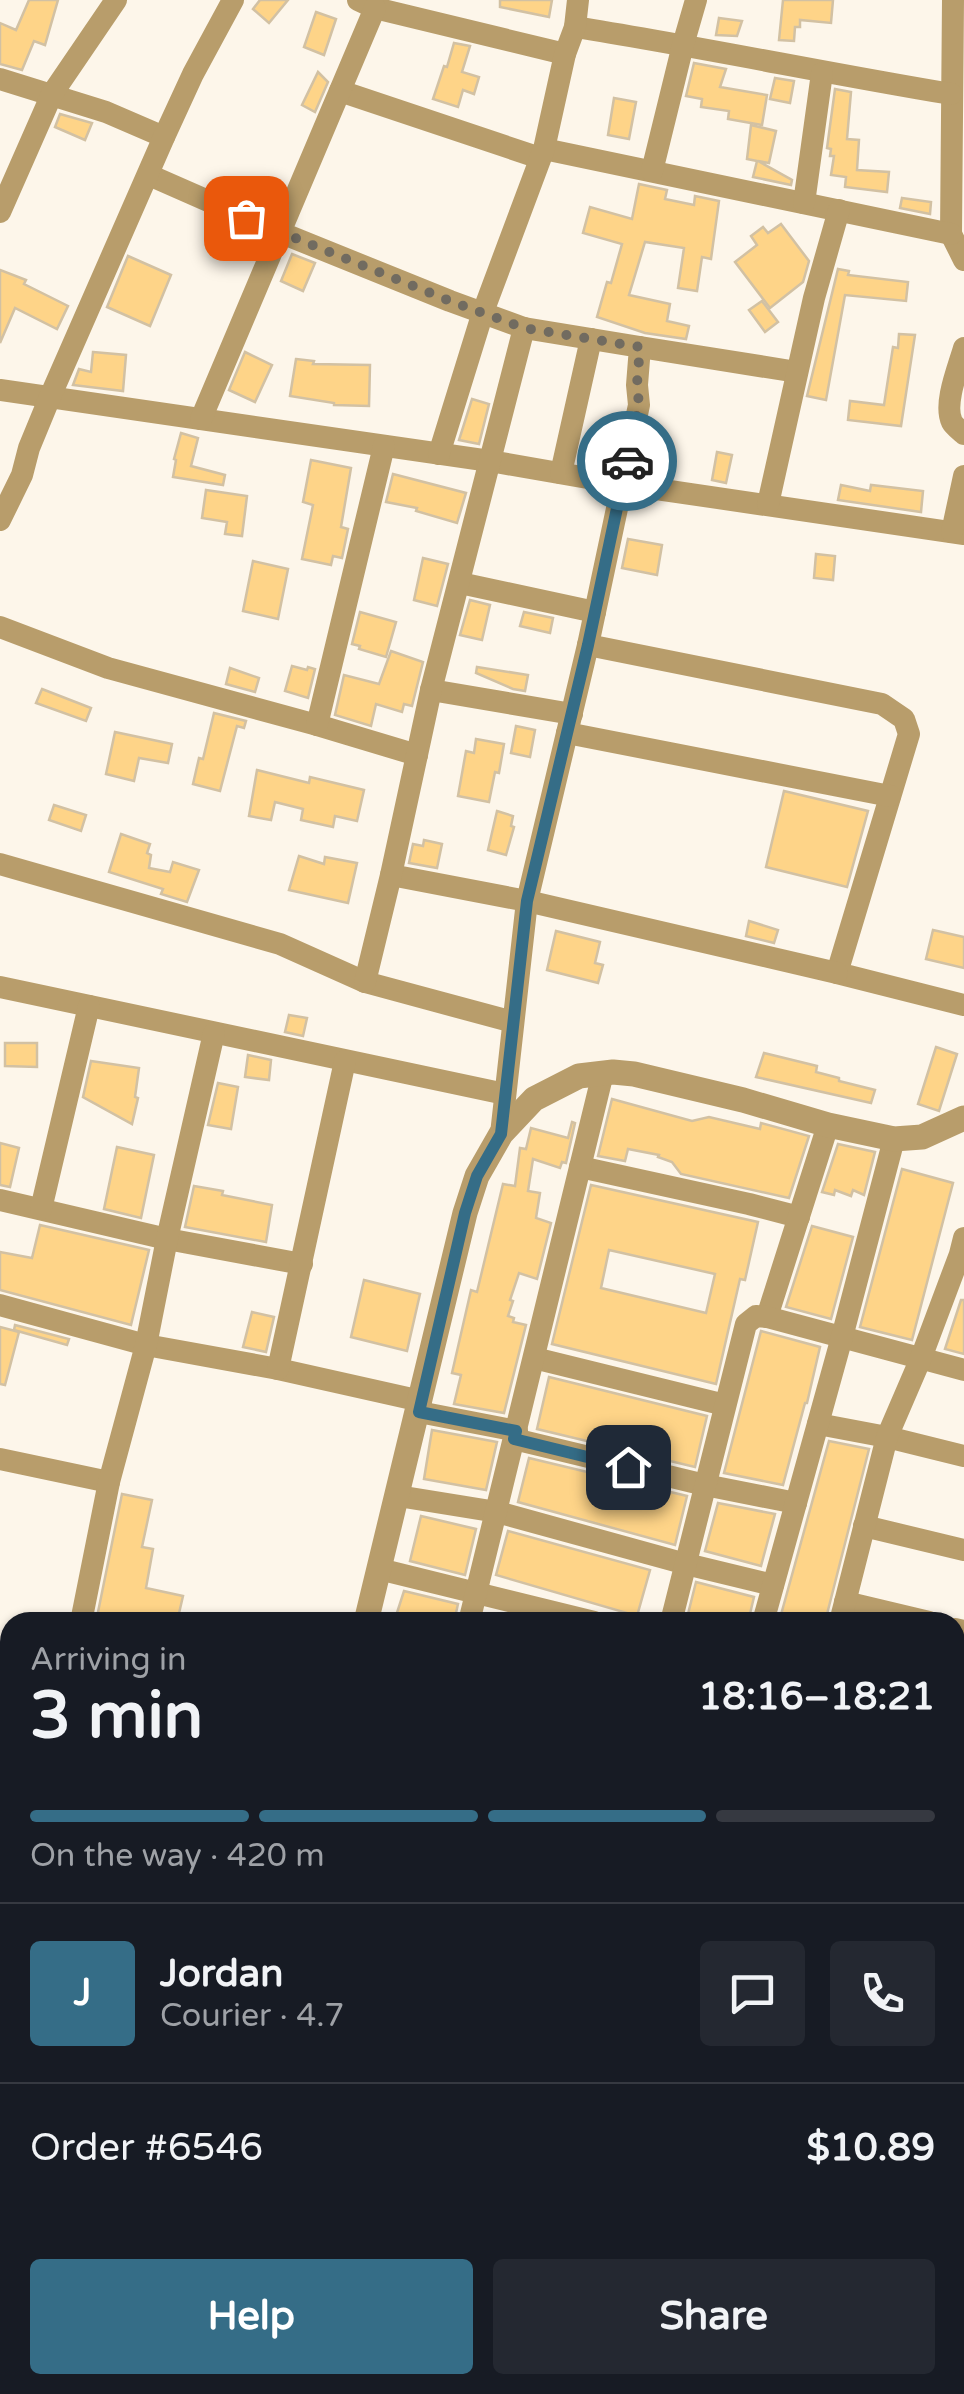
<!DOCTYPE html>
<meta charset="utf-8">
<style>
:root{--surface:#171b24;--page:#242831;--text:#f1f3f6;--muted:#9ea1a6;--line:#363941;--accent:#356d87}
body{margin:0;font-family:"Varela Round",sans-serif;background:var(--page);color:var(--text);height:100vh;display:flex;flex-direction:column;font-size:38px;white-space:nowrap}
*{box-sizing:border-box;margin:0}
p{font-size:32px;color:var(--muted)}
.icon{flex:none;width:55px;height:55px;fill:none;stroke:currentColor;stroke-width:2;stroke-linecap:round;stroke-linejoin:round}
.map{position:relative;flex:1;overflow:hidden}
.panel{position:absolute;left:0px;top:1612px;width:965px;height:782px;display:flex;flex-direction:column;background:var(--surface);border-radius:30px 30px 0 0;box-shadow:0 2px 8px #0004}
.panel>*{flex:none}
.pin{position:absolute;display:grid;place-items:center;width:85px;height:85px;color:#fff;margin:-42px;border-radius:20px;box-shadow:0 5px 15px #0006}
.courier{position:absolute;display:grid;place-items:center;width:100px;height:100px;margin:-50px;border:8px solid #356d87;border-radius:50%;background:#fff;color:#222;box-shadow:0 2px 12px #0007}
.overview em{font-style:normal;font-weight:700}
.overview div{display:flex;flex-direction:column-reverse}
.overview{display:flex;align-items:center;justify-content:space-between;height:170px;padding:0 30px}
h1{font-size:65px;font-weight:700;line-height:75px}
.bar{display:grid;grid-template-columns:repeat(4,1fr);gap:15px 10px;align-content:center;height:120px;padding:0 30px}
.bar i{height:12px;border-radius:8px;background:var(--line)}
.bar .current{background:var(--accent)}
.bar p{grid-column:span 4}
.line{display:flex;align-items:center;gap:25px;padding:0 30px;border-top:2px solid var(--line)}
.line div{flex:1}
.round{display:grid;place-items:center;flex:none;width:105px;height:105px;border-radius:10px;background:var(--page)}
.primary-button{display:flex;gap:20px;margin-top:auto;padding:20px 30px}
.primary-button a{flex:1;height:115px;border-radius:10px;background:var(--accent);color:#fff;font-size:40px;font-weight:700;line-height:115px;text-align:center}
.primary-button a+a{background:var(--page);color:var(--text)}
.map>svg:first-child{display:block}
.building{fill:#fed488;stroke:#d2c1a3;stroke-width:2.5;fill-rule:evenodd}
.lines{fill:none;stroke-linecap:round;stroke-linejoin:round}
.minor{stroke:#b89d6b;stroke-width:22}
.tertiary{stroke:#b89d6b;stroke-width:25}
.trunk{stroke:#634a16;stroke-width:28}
.done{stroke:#716b60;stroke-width:10;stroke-dasharray:0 18}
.route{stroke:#356d87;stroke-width:12}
</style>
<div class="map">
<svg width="964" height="2394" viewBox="0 0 964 2394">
<rect width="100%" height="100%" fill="#fdf6ea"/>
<g class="building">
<path d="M29,0H58L45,45L34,41L22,70L0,64V23L16,30Z"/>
<path d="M260,0H288L269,23L253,9Z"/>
<path d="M500,0H552L549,17L500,7Z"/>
<path d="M783,0H833L831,23L800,20V27H795L794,41L779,40Z"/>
<path d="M316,12L336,19L324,55L304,47Z"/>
<path d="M719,18L742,21L737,36L716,35Z"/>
<path d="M454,43L470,46L462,72L479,77L474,94L463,90L458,107L433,99L444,66L447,67Z"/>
<path d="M694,63L726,69L720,87L767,95L762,125L728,119L729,111L701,107L702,99L686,96Z"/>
<path d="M318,72L328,82L315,112L302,105Z"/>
<path d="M775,78L794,81L790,103L770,99Z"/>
<path d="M835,89L851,92L847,139L859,140L857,170L889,172L887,192L845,187L846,177L831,175L834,156H830L831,149L827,148Z"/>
<path d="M614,98L636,102L629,139L608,135Z"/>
<path d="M60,114L92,123L85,140L55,127Z"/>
<path d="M751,125L776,131L769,163L758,161L792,180L791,185L753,177L757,161L747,159Z"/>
<path d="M639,184L667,190L665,199L694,205L695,196L719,201L711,259L702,257L697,291L678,288L684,248L645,242L629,295L670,304L667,321L689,326L686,339L645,333L597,317L607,282L611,283L622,244L583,233L590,207L632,219Z"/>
<path d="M902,198L931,202L930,214L900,208Z"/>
<path d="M781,224L809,261L803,282L770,308L735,262L757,245L751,236L763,227L768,233Z"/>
<path d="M292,254L315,263L303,291L281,281Z"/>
<path d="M128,256L171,275L150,326L107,307Z"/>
<path d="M838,269L849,271L848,275L908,282L906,301L845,295L826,400L807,396Z"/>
<path d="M0,270L26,280L24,284L68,306L57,329L15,308L0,343Z"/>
<path d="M762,301L778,322L765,332L749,310Z"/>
<path d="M899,334L915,335L901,426L848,420L850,401L884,405L893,347L898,348Z"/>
<path d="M93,352L126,355L123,391L73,385L79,369L91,372Z"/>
<path d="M245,352L272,365L255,402L229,390Z"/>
<path d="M296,359L314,361L313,364L370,365L369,406L334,405V403L290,396Z"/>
<path d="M472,399L489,404L479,444L459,440Z"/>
<path d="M181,433L198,438L191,466L225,475L223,485L173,477L176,460L174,459Z"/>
<path d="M717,452L732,455L726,483L712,480Z"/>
<path d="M311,460L351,468L341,527L348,529L342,558L333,556L331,565L302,559L313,505L303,502Z"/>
<path d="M393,474L466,493L457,523L416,511L417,508L386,502Z"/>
<path d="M841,485L870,491L871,485L923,491L921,512L838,500Z"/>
<path d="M206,490L247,496L242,536L225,534L227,522L202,518Z"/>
<path d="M628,539L662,545L657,575L622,568Z"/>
<path d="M816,554L835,556L833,580L814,578Z"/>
<path d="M423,558L448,564L437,606L414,600Z"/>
<path d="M253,561L288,569L278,619L243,611Z"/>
<path d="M470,600L490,605L482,640L460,635Z"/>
<path d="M360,612L396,622L386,657L359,649L360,646L352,644Z"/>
<path d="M524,612L553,618L550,633L520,626Z"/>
<path d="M391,651L423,662L412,706L404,704L402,712L376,704L371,726L335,715L344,675L379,684Z"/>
<path d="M292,666L307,670L308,667L315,669L308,698L285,691Z"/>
<path d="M477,667L528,675L525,691L513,689L476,673Z"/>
<path d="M230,668L259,678L255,692L226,684Z"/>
<path d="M42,689L91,708L86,721L36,703Z"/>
<path d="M214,713L246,721L244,728L237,726L220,791L193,784L199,758L203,759Z"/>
<path d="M516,726L535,730L530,757L511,753Z"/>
<path d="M115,732L172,744L168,763L139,758L134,781L106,774Z"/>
<path d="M476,739L504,744L499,773L495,772L489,802L458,796L466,751L474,753Z"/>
<path d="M257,770L309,783L310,777L364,790L357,821L335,816L333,827L301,820L303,809L275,802L271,820L249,816Z"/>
<path d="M784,791L868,811L847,887L766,867Z"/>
<path d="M54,805L86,815L81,831L49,820Z"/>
<path d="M497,811L513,816L511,826L514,827L506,855L488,850Z"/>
<path d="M121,834L150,844L147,853L151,855L149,868L170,872L173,862L199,870L187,902L161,894L163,889L109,872Z"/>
<path d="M424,840L442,844L437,868L409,863L413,844L423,846Z"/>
<path d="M299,856L324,864L325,857L357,863L348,903L289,890Z"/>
<path d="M749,921L778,930L774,943L746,936Z"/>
<path d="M933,930L964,937V968L926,959Z"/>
<path d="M556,931L600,942L595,963L603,965L598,983L547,970Z"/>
<path d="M289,1015L307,1018L303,1036L285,1032Z"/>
<path d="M5,1043H37V1067L5,1066Z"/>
<path d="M936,1047L957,1054L939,1111L918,1104Z"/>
<path d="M764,1053L817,1066L816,1072L839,1078V1081L875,1090L871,1103L756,1077Z"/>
<path d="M248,1055L271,1060L269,1080L245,1077Z"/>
<path d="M91,1061L139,1068L135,1097L138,1098L132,1124L83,1097Z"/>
<path d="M218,1083L238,1087L231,1129L208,1125Z"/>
<path d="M612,1099L692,1121L709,1117L760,1129L761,1123L809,1136L789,1198L681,1174L672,1162L658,1157L659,1155L628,1149L625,1161L598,1156Z"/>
<path d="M572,1122L575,1123L566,1163L562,1162L560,1168L533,1159L528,1191L540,1193L536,1218L551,1223L537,1279L519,1273L510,1300L513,1301L508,1316L514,1318L513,1322L526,1325L504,1413L454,1404L461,1375L452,1373L471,1290L477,1292L503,1184L515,1186L520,1148L526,1149L531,1128L568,1138Z"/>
<path d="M0,1143L19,1148L10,1187L0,1185Z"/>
<path d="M838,1144L875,1152L864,1195L853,1190L851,1196L835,1190L834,1195L822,1192Z"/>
<path d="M117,1147L154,1155L141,1218L104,1209Z"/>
<path d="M902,1169L953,1183L912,1340L860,1327Z"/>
<path d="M591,1185L758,1222L745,1280L740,1279L716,1384L552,1344ZM609,1250L715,1274L706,1313L601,1288Z"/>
<path d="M194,1186L223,1191L222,1195L272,1205L266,1242L185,1227Z"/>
<path d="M40,1225L149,1250L131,1325L0,1290V1252L32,1258Z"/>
<path d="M812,1226L853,1237L831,1319L786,1307Z"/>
<path d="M364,1280L420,1294L407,1351L351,1337Z"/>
<path d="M961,1300H964V1354L945,1349Z"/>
<path d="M252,1312L274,1317L266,1352L243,1347Z"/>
<path d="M15,1325L69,1339L67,1345L14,1330Z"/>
<path d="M0,1327L19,1332L5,1385L0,1384Z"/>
<path d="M761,1331L820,1347L807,1403H805L783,1485L724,1473Z"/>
<path d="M549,1377L707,1416L695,1467L537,1429Z"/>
<path d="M432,1430L497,1442L486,1490L424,1479Z"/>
<path d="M829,1441L869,1449L825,1622H779Z"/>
<path d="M529,1458L687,1496L675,1545L518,1502Z"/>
<path d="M122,1494L152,1500L142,1547L153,1549L146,1588L183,1596L177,1622H96Z"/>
<path d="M718,1503L775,1514L761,1566L705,1551Z"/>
<path d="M421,1516L476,1529L465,1575L410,1561Z"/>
<path d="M508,1531L650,1570L637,1616L496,1575Z"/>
<path d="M696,1582L754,1597L748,1622H686Z"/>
<path d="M404,1591L458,1604L454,1622H394Z"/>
</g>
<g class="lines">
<g class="minor">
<path d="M358,0L375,8L565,54"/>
<path d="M953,0L951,234L964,260"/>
<path d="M575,27C701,47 825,73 951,94"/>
<path d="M0,79L106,112L164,137"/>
<path d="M340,91L540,158"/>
<path d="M544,149L951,234"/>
<path d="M652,171L683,45L696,0"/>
<path d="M149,175L279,232L450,301L524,328L640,347L637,385L639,405L588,645L527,901L501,1134"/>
<path d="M804,203L822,73"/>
<path d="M0,212L52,94L116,0"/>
<path d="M640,347L797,372"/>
<path d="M964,348C959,366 943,404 952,422C954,426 961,431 964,434"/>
<path d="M0,390L490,461L622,484L964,534"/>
<path d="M201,419L375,8"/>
<path d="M439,454L483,312L544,149L565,54L575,27L578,0"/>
<path d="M561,473L591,339"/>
<path d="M768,504L814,298L839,210"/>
<path d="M0,520L22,475L29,448L50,397L164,137L193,74L233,0"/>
<path d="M952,532L964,476"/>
<path d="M460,583L595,612"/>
<path d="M0,627L108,668L317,725L417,755"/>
<path d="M588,645L882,704L904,719L909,734L837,973L964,1005"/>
<path d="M431,690L572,714"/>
<path d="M317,725L384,446"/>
<path d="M567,733L890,796"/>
<path d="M0,864L280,944L365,982L513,1022"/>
<path d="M391,875L527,901L837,973"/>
<path d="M365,982L391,875L431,690L524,328"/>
<path d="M0,987L505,1094"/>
<path d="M580,1167L749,1204L799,1217"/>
<path d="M0,1200L167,1239L302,1264"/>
<path d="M41,1209L89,1006"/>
<path d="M0,1305L146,1345L278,1369L421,1401"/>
<path d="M767,1317L828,1125"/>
<path d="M534,1358L725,1405"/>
<path d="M278,1369L345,1061"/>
<path d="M419,1412L517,1431"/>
<path d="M818,1424L887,1437L964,1456"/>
<path d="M514,1439L705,1485L796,1503"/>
<path d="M0,1459L109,1482"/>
<path d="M398,1496L497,1512L686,1564L773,1585"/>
<path d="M864,1526L964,1550"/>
<path d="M379,1569L594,1622"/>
<path d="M845,1602L929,1622"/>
<path d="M81,1622L109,1482L146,1345L167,1239L214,1033"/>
<path d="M469,1622L603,1073"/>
<path d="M671,1622L746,1324L756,1316L767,1317L964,1370"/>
<path d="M763,1622L842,1337L894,1139"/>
<path d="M840,1622L887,1437L921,1358L960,1254L964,1238"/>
<path d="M955,1629L964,1631"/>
<path d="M955,1707L964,1709"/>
<path d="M955,1792L964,1794"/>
<path d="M0,1927L6,1902"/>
<path d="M0,2093L10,2096"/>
<path d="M955,2119L964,2121"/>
<path d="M955,2208L964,2210"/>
<path d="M0,2211L10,2214"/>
<path d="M955,2292L964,2294"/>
<path d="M0,2307L10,2257"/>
<path d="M484,2385L521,2394"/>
<path d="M860,2385L897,2394"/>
<path d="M71,2394L73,2385"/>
<path d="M183,2394L186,2385"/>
<path d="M304,2394L306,2385"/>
<path d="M393,2394L395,2385"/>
<path d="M595,2394L597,2385"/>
<path d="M690,2394L692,2385"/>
</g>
<path class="tertiary" d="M366,1622L465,1213L477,1176L501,1134L534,1099L579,1076L613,1072L634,1074L743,1100L828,1125L894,1139L922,1137L964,1118"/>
<g class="trunk">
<path d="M0,1744L10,1746"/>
<path d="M955,1966L964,1968"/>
</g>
</g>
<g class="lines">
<path class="done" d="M246,218L450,301L524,328L640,347L637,384L639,405L627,461"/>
<path class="route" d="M627,461L588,645L527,901L501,1134L477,1176L465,1213L419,1412L516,1431L514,1439L628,1467"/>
</g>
</svg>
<div class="pin" style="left:246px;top:218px;background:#ea580c"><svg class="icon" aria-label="bag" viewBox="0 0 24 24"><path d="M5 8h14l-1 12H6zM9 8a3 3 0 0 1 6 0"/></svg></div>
<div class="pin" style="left:628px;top:1467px;background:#1f2937"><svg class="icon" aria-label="home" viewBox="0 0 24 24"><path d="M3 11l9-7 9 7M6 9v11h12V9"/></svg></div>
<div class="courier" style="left:627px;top:461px"><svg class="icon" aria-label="car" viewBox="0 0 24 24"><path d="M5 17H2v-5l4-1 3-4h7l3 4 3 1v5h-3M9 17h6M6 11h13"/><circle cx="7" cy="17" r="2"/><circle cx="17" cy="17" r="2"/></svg></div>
<section class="panel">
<div class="overview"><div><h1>3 min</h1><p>Arriving in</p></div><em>18:16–18:21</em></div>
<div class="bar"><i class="current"></i><i class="current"></i><i class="current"></i><i></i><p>On the way · 420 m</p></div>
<div class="line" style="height:180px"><b class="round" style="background:var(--accent);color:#fff">J</b><div><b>Jordan</b><p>Courier · 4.7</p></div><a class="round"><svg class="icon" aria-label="chat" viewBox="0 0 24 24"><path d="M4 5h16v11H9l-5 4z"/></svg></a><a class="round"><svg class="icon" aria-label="phone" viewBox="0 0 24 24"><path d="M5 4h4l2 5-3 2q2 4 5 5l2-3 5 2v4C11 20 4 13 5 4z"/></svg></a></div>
<div class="line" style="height:130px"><div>Order #6546</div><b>$10.89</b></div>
<div class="primary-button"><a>Help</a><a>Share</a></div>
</section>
</div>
